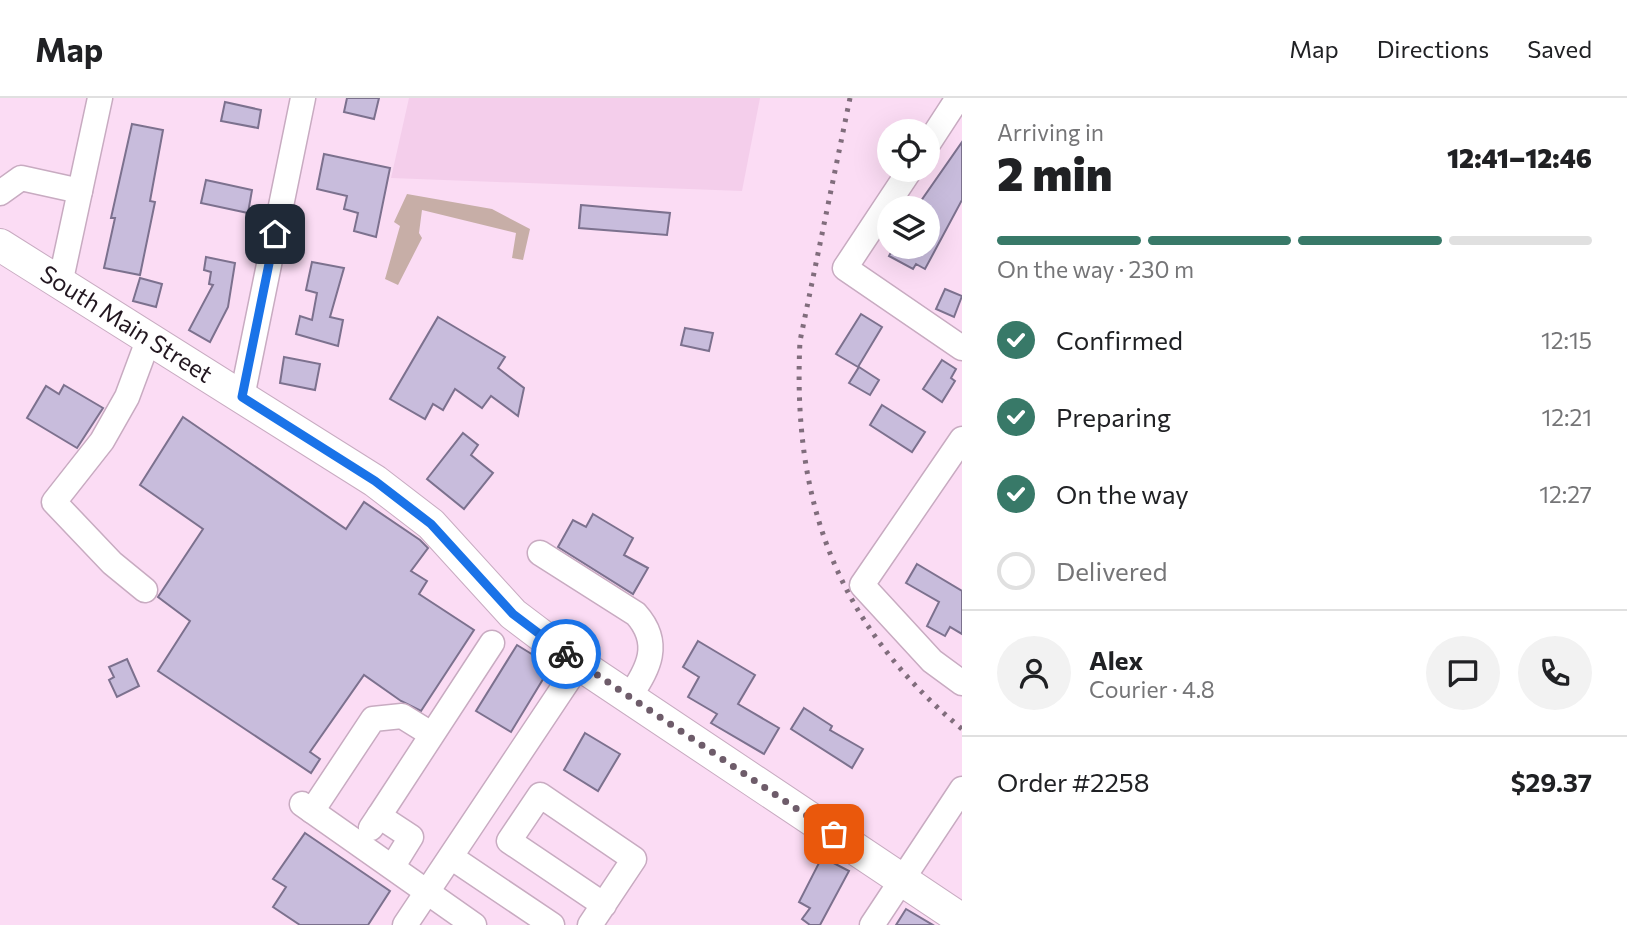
<!DOCTYPE html>
<meta charset="utf-8">
<style>
:root{--surface:#fff;--page:#f2f2f2;--text:#202124;--muted:#757577;--line:#e0e0e0;--accent:#387968}
body{margin:0;font-family:Commissioner,sans-serif;background:var(--page);color:var(--text);height:100vh;display:flex;flex-direction:column;font-size:26px;white-space:nowrap}
*{box-sizing:border-box;margin:0}
p{font-size:23px;color:var(--muted)}
.icon{flex:none;width:38px;height:38px;fill:none;stroke:currentColor;stroke-width:2;stroke-linecap:round;stroke-linejoin:round}
.map{position:relative;flex:1;overflow:hidden}
.sheet{display:flex;flex-direction:column;background:var(--surface);width:665px}
.sheet>*{flex:none}
.controls{position:absolute;left:877px;top:21px;display:grid;gap:14px}
.controls a{display:grid;place-items:center;width:63px;height:63px;border-radius:50%;background:var(--surface);box-shadow:0 7px 28px #0002;font-size:35px}
.pin{position:absolute;display:grid;place-items:center;width:60px;height:60px;color:#fff;margin:-30px;border-radius:14px;box-shadow:0 4px 10px #0006}
.courier{position:absolute;display:grid;place-items:center;width:70px;height:70px;margin:-35px;border:5px solid #1a73e8;border-radius:50%;background:#fff;color:#222;box-shadow:0 2px 9px #0007}
.summary em{font-style:normal;font-weight:800}
.summary div{display:flex;flex-direction:column-reverse}
.summary{display:flex;align-items:center;justify-content:space-between;height:119px;padding:0 35px}
h1{font-size:46px;font-weight:800;line-height:52px}
.bar{display:grid;grid-template-columns:repeat(4,1fr);gap:10px 7px;align-content:center;height:84px;padding:0 35px}
.bar i{height:9px;border-radius:5px;background:var(--line)}
.bar .selected{background:var(--accent)}
.bar p{grid-column:span 4}
.line{display:flex;align-items:center;gap:18px;padding:0 35px;border-top:2px solid var(--line)}
.line div{flex:1}
.round{display:grid;place-items:center;flex:none;width:74px;height:74px;border-radius:37px;background:var(--page)}
ol{padding:0 35px;list-style:none}
li{display:flex;align-items:center;gap:21px;height:77px}
li p{margin-inline-start:auto}
li .icon{padding:7px;border-radius:50%;background:var(--accent);color:#fff;stroke-width:4}
li:last-child{color:var(--muted)}
li i{width:38px;height:38px;border:4px solid var(--line);border-radius:50%}
header{display:flex;align-items:center;gap:42px;box-sizing:border-box;height:98px;padding:0 35px;background:var(--surface);border-bottom:2px solid var(--line)}
header strong{font-size:33px}
nav{display:flex;gap:38px;margin-inline-start:auto;font-size:24px}
main{display:flex;flex:1;min-height:0}
.map>svg:first-child{display:block}
.built{fill:#f4ceeb}
.green{fill:#c7aea7}
.building{fill:#c8bcdc;stroke:#7c718e;stroke-width:2}
.lines{fill:none;stroke-linecap:round;stroke-linejoin:round}
.minor-casing{stroke:#c8abc1;stroke-width:27}
.major-casing{stroke:#c8abc1;stroke-width:34}
.minor{stroke:#fff;stroke-width:24}
.major{stroke:#fff;stroke-width:32}
.rail{stroke:#806d7c;stroke-width:5;stroke-dasharray:3.5 7;stroke-linecap:butt}
.done{stroke:#6e5c6a;stroke-width:7;stroke-dasharray:0 12.6}
.route{stroke:#1a73e8;stroke-width:9}
.labels{text-anchor:middle;stroke-width:5;stroke-linejoin:round;paint-order:stroke}
.street-label{font-size:24px;fill:#221720;stroke:#fdf0f9}
</style>
<header>
<strong>Map</strong>
<nav><a>Map</a><a>Directions</a><a>Saved</a></nav>
</header>
<main>
<div class="map">
<svg width="962" height="827" viewBox="0 0 962 827">
<rect width="100%" height="100%" fill="#fbdcf4"/>
<path class="built" d="M409,0H760L742,93L391,80Z"/>
<path class="green" d="M407,96L492,111L530,131L523,162L512,160L516,135L422,112L419,135L422,140L398,187L385,181L400,128L394,124Z"/>
<g class="building">
<path d="M347,0H379L374,21L344,14Z"/>
<path d="M225,4L261,12L258,30L221,23Z"/>
<path d="M132,26L163,32L150,103L155,104L140,177L104,170L115,120H111Z"/>
<path d="M962,44V102L925,171L916,166L913,171L889,158L894,149H928V110H916Z"/>
<path d="M324,56L390,70L376,139L354,133L358,115L344,111L347,98L317,91Z"/>
<path d="M206,82L252,92L248,115L201,105Z"/>
<path d="M581,107L670,115L667,137L579,130Z"/>
<path d="M206,159L235,165L228,209L210,244L189,232L213,187L209,186L211,174L204,172Z"/>
<path d="M312,164L344,170L330,219L343,222L338,248L296,236L300,218L312,222L317,195L306,192Z"/>
<path d="M140,180L162,186L156,209L133,203Z"/>
<path d="M945,191L962,198L954,219L936,211Z"/>
<path d="M861,216L882,229L858,269L836,256Z"/>
<path d="M438,219L505,259L498,270L524,290L518,318L491,298L482,310L455,291L443,312L433,306L425,321L390,301Z"/>
<path d="M685,230L713,235L709,253L681,247Z"/>
<path d="M284,259L320,266L315,292L280,285Z"/>
<path d="M942,262L956,271L951,280L955,283L942,304L923,291Z"/>
<path d="M859,269L879,282L870,297L849,285Z"/>
<path d="M64,287L103,310L77,350L27,320L46,288L59,296Z"/>
<path d="M882,307L925,334L912,354L870,327Z"/>
<path d="M183,319L346,431L364,404L420,442L428,450L411,473L427,483L419,496L474,532L421,613L401,603L364,577L310,654L320,661L311,675L158,573L190,523L158,499L203,431L140,387Z"/>
<path d="M463,335L478,347L471,357L493,375L464,411L427,381Z"/>
<path d="M593,416L633,440L624,457L648,470L633,496L558,449L573,422L586,429Z"/>
<path d="M917,466L962,493V536L950,529L945,538L927,528L939,504L906,485Z"/>
<path d="M698,543L755,577L738,606L779,630L764,656L711,625L717,616L688,599L699,579L683,569Z"/>
<path d="M517,547L551,568L511,634L476,613Z"/>
<path d="M127,561L139,588L117,599L109,582L114,579L109,569Z"/>
<path d="M804,610L832,628L830,632L863,651L852,670L791,631Z"/>
<path d="M585,635L620,656L598,693L564,672Z"/>
<path d="M305,735L390,793L368,827H300L273,809L286,789L273,781Z"/>
<path d="M822,759L849,773L820,827H810L802,821L810,810L799,804Z"/>
<path d="M906,811L933,827H896Z"/>
</g>
<g class="lines">
<defs>
<g id="minor">
<path d="M928,46L958,0"/>
<path d="M910,72L845,170L962,250"/>
<path d="M0,95L21,80L80,93"/>
<path d="M60,186L100,0"/>
<path d="M242,299L303,0"/>
<path d="M962,341L862,487L932,563L962,585"/>
<path d="M540,455L636,516C662,545 649,571 629,599"/>
<path d="M145,492L112,465L54,404L102,343L127,299L149,240"/>
<path d="M302,706L474,827"/>
<path d="M312,713L373,621L402,618L431,636"/>
<path d="M379,718L492,545"/>
<path d="M371,730L379,718L411,739L393,768"/>
<path d="M451,759L552,827"/>
<path d="M405,827L579,566"/>
<path d="M590,827L634,761L540,697L509,743L604,807"/>
<path d="M872,827L962,691"/>
</g>
<g id="major">
<path id="s1" d="M0,147L375,383L431,426L513,516L579,566L962,822"/>
</g>
</defs>
<use href="#minor" class="minor-casing"/>
<use href="#major" class="major-casing"/>
<use href="#minor" class="minor"/>
<use href="#major" class="major"/>
<path class="rail" d="M850,0L800,243C792,403 837,527 962,631"/>
</g>
<g class="lines">
<path class="done" d="M566,556L834,736"/>
<path class="route" d="M275,136L242,299L375,383L431,426L513,516L566,556"/>
</g>
<g class="labels">
<g class="street-label">
<text dy="8" stroke="none"><textPath href="#s1" startOffset="149">South Main Street</textPath></text>
</g>
</g>
</svg>
<div class="controls">
<a><svg class="icon" aria-label="locate" viewBox="0 0 24 24"><circle cx="12" cy="12" r="6"/><path d="M12 2v4M12 18v4M2 12h4M18 12h4"/></svg></a>
<a><svg class="icon" aria-label="layers" viewBox="0 0 24 24"><path d="M12 4l9 5-9 5-9-5zM3 14l9 5 9-5"/></svg></a>
</div>
<div class="pin" style="left:834px;top:736px;background:#ea580c"><svg class="icon" aria-label="bag" viewBox="0 0 24 24"><path d="M5 8h14l-1 12H6zM9 8a3 3 0 0 1 6 0"/></svg></div>
<div class="pin" style="left:275px;top:136px;background:#1f2937"><svg class="icon" aria-label="home" viewBox="0 0 24 24"><path d="M3 11l9-7 9 7M6 9v11h12V9"/></svg></div>
<div class="courier" style="left:566px;top:556px"><svg class="icon" aria-label="bike" viewBox="0 0 24 24"><circle cx="6" cy="16" r="4"/><circle cx="18" cy="16" r="4"/><path d="M6 16l4-8h5l3 8M10 8l3 8H6M13 5h3"/></svg></div>
</div>
<section class="sheet">
<div class="summary"><div><h1>2 min</h1><p>Arriving in</p></div><em>12:41–12:46</em></div>
<div class="bar"><i class="selected"></i><i class="selected"></i><i class="selected"></i><i></i><p>On the way · 230 m</p></div>
<ol>
<li><svg class="icon" aria-label="check" viewBox="0 0 24 24"><path d="M5 12l5 5 9-10"/></svg>Confirmed<p>12:15</p></li>
<li><svg class="icon" aria-label="check" viewBox="0 0 24 24"><path d="M5 12l5 5 9-10"/></svg>Preparing<p>12:21</p></li>
<li><svg class="icon" aria-label="check" viewBox="0 0 24 24"><path d="M5 12l5 5 9-10"/></svg>On the way<p>12:27</p></li>
<li><i></i>Delivered</li>
</ol>
<div class="line" style="height:126px"><a class="round"><svg class="icon" aria-label="person" viewBox="0 0 24 24"><circle cx="12" cy="8" r="4"/><path d="M4 21q1-7 8-7t8 7"/></svg></a><div><b>Alex</b><p>Courier · 4.8</p></div><a class="round"><svg class="icon" aria-label="chat" viewBox="0 0 24 24"><path d="M4 5h16v11H9l-5 4z"/></svg></a><a class="round"><svg class="icon" aria-label="phone" viewBox="0 0 24 24"><path d="M5 4h4l2 5-3 2q2 4 5 5l2-3 5 2v4C11 20 4 13 5 4z"/></svg></a></div>
<div class="line" style="height:91px"><div>Order #2258</div><b>$29.37</b></div>
</section>
</main>
